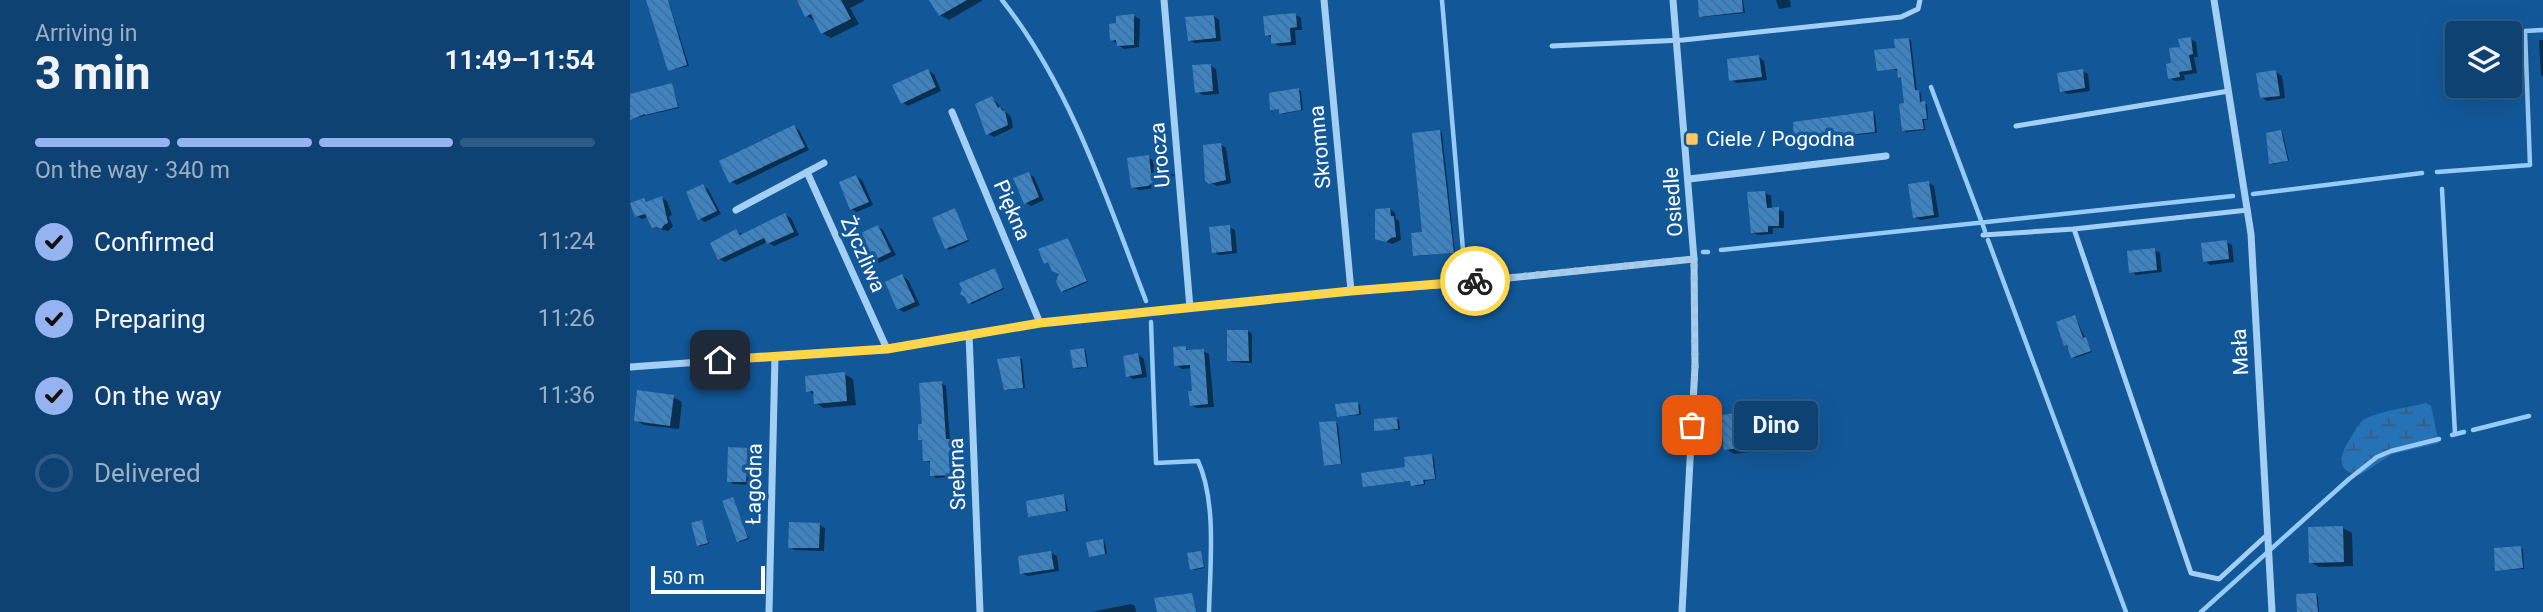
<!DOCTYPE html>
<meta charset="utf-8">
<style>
:root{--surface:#0e4273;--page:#174978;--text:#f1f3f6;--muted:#9bb0c4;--line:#2e5b85;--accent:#95b2f1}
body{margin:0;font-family:Roboto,sans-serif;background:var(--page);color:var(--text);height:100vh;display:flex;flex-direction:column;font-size:26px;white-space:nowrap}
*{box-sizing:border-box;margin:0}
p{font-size:23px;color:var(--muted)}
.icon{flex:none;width:38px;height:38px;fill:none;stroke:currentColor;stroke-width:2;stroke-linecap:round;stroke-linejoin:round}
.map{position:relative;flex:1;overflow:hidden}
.sheet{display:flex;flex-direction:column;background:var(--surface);width:630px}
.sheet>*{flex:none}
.fabs{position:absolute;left:1815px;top:21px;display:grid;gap:14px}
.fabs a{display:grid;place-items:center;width:77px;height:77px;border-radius:7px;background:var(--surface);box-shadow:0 7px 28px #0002,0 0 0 2px var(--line);font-size:35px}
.scale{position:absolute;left:21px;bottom:18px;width:114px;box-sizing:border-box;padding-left:7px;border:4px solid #fff;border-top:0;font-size:19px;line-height:24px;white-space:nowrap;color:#fff;-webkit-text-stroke:5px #125899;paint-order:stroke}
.pin{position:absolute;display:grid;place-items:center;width:60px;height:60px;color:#fff;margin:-30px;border-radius:14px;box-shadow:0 4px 10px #0006}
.courier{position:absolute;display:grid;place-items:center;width:70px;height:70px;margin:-35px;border:5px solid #ffd54a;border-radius:50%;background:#fff;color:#222;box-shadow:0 2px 9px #0007}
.bubble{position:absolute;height:49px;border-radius:7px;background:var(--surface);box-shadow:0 7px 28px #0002,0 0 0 2px var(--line);font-size:23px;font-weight:700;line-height:49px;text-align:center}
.overview em{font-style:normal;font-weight:700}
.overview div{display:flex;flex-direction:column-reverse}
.overview{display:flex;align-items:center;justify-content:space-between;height:119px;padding:0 35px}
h1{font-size:46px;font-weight:700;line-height:52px}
.bar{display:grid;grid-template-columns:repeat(4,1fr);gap:10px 7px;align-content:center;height:84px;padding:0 35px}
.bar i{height:9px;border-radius:5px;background:var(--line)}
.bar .on{background:var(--accent)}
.bar p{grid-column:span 4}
ol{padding:0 35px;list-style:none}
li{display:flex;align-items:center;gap:21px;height:77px}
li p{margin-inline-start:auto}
li .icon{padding:7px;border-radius:50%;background:var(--accent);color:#111;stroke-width:4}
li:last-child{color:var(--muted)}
li i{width:38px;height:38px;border:4px solid var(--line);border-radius:50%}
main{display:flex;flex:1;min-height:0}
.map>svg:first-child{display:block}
.wetland{fill:url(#wetland-marsh)}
.shadow{fill:#0007}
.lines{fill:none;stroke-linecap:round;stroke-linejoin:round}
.stream{stroke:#96cbf7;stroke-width:4.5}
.building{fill:url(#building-back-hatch)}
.lane{stroke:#a4cff4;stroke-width:5}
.street{stroke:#a4cff4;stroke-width:7}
.done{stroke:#acc5db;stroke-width:7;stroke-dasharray:0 12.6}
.route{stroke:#ffd54a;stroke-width:9}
.poi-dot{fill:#ffc767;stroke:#125899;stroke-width:2.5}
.labels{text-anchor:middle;stroke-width:7;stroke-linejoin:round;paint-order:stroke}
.poi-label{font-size:21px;fill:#fff;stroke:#125899;text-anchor:start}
.street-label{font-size:21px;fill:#fff;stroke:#125899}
</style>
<main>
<section class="sheet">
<div class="overview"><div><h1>3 min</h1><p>Arriving in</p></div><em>11:49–11:54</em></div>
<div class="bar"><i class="on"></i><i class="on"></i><i class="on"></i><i></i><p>On the way · 340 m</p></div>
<ol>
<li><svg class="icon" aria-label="check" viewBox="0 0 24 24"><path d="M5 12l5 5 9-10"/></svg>Confirmed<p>11:24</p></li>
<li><svg class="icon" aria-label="check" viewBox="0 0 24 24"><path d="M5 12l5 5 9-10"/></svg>Preparing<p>11:26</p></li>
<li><svg class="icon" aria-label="check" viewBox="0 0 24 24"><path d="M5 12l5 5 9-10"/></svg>On the way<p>11:36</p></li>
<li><i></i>Delivered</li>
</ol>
</section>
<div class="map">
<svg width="1913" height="612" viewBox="0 0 1913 612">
<defs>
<pattern id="wetland-marsh" width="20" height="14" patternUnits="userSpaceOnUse" patternTransform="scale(1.75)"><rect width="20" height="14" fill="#2572b7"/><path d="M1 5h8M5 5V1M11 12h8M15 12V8" fill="none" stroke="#3a5d7c"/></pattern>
<pattern id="building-back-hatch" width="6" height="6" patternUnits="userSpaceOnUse" patternTransform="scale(1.75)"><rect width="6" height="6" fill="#3f84c2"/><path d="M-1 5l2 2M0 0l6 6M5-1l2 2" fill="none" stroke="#446e93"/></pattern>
</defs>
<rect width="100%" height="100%" fill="#125899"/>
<path class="wetland" d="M1796,403L1801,406L1809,443L1762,454L1730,475C1701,471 1712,451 1723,434C1726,428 1730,421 1737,418C1754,410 1777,408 1796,403Z"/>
<g class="shadow">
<path d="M17,0H38L59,66L40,70Z"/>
<path d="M169,0H234V1L220,8L229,24L201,38L192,33L187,22L177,16Z"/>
<path d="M301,0H353L319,20L310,15Z"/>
<path d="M1069,0H1113L1115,13L1073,17L1071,16Z"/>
<path d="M1146,0H1162H1160L1161,7L1149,9Z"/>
<path d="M666,15L671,18L672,30H665L666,45L649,46L643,43V38L636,35Z"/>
<path d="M504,16L510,19L509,47L494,49L482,40L488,25V18Z"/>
<path d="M584,16L589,20L591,41L565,43L559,40Z"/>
<path d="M1279,39L1281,41L1287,92L1291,93L1292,104H1297L1298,120H1294L1295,130L1276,132L1274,130L1276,105L1273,79L1270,77L1269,70H1248L1267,49Z"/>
<path d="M1560,39L1566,42L1568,57H1564L1567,73L1554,75L1555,80L1545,81L1540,78L1543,65L1552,48Z"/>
<path d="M1909,40H1913V77L1911,75Z"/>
<path d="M1129,57L1134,61L1137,80L1107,83L1101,80Z"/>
<path d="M580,65L586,69L589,94L573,95L567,92Z"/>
<path d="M298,71L304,74L311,91L278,106L272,102Z"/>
<path d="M1452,71L1458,74L1460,91L1438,94L1432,91Z"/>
<path d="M1646,72L1652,76L1655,98L1637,101L1631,97Z"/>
<path d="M42,85L49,108L0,119V95Z"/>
<path d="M669,90L671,91L673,110L653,114L650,109H642Z"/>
<path d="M362,98L381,117L383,128L364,137L358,134Z"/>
<path d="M1242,113L1245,114L1247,133L1201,137L1179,142L1166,139Z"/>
<path d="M164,127L169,130L179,150L107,185L101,181Z"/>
<path d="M810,132L812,133L825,253L787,256L785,255L794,234Z"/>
<path d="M1651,132L1653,134L1659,161L1643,164L1641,163Z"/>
<path d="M591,145L596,148L601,183L587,186L577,181Z"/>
<path d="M518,157L524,161L526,174L541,173L545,175L524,188L509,190L503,187Z"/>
<path d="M399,174L404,177L414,200L401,206L395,202Z"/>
<path d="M226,176L232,180L243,205L227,212L221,209Z"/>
<path d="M1299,183L1304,186L1309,217L1290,220L1284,217Z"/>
<path d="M73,186L78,189L91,214L75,222L70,219Z"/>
<path d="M1135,193L1141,196L1142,209H1148L1154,212V228H1143V234L1128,235L1122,232Z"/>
<path d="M32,198L37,201L42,215L39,217L43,226L38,231L23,227L18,217L12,219L7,216L14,200L19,203Z"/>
<path d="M760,209L765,213L766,219L769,221L771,240L762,244L747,238Z"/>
<path d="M325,210L339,241L319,250L317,248Z"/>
<path d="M155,215L161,218L169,235L144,246L137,242L95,262L89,259L106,231L112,234Z"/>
<path d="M248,227L253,230L266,255L249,263L243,259Z"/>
<path d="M599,227L605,230L607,253L589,255L583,252Z"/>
<path d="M438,239L458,282L434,292L432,291V274L420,262H415Z"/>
<path d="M1596,242L1602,245L1604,262L1580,265L1575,261Z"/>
<path d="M1524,250L1530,253L1532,272L1506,275L1501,271Z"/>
<path d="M365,270L374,289L342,304L339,302Z"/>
<path d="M272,276L278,280L290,305L274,312L268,309Z"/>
<path d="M1445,317L1462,352L1445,358L1436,345Z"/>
<path d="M618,331L622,334V363L603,362L599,360Z"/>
<path d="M555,348L561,352L573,351L579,354L584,407L567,408L561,405L564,392L562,368L552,369L546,365Z"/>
<path d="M454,350L456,351L458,367L447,369L444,367Z"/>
<path d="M508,355L514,359L517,377L504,379L498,376Z"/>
<path d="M389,358L392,359L395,388L378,390L376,389Z"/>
<path d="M214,374L223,379L226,405L194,408L185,403V395L178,391Z"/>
<path d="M311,383L316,386L320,441L325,444L328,476L306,478L302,475L301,463L295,460L294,442L290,439Z"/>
<path d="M43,397L52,402L49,429L14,425L5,420Z"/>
<path d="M728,404L730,405L731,415L708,416Z"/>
<path d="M1176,407L1185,412L1189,444L1104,454L1096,449Z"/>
<path d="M767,419L769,420L770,430H746Z"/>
<path d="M705,422L708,424L712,464L698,466L695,465Z"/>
<path d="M118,450L123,453L122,485L104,484L98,481Z"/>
<path d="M802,456L804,457L806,479L795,481V485L785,486L782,481L735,486Z"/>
<path d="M433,496L435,497L438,511L400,516Z"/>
<path d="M103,499L119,539L110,542L108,541Z"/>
<path d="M72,522L79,544L70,546L68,545Z"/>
<path d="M189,525L195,528L194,551L165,550L160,547Z"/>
<path d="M1713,528L1722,533L1723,566L1689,567L1680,562Z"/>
<path d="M473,541L475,542L477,554L461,555Z"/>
<path d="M1891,548L1893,549L1894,569L1867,570Z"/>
<path d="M421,553L427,556L429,571L398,576L392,573Z"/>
<path d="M571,553L575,568L564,570L561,569Z"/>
<path d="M1686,595L1688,596L1689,612H1669Z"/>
<path d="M501,604L505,606L506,612H461Z"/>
</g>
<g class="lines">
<g class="stream">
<path d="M372,0C440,86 477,199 516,301"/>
<path d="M812,0L835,274"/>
<path d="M1301,87L1355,231"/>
<path d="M1807,172L1900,165L1895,31L1913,30"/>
<path d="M1812,189L1825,434"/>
<path d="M1623,194L1792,173"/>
<path d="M1358,240L1496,612"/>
<path d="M1091,250L1603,196"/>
<path d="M1073,252H1078"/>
<path d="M521,322L526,463L568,461C587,502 580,566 579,612"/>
<path d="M1843,430L1899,416"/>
<path d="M1822,435L1834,432"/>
<path d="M1571,612L1719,479L1747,457L1761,451L1809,439"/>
</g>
</g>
<g class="building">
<path d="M16,0H38L57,65L38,71Z"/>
<path d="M167,0H211L221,19L191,34L181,14L175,17Z"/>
<path d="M299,0H337L309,16Z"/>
<path d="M1068,0H1112L1113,12L1069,17Z"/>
<path d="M666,13L667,27L660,28L661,42L641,44V35L635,36L633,16Z"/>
<path d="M504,14V45L487,46L486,40L480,41L479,24L486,23V16Z"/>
<path d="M584,15L586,38L558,41L555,17Z"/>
<path d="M1561,37L1563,54L1559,55L1562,70L1549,72L1550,77L1538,79L1536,64L1541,63L1539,48L1550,47L1548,39Z"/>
<path d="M1279,38L1285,90H1289L1290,102L1295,101L1297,119H1292L1294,129L1272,131L1269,104L1274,103L1271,77L1268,78L1267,69L1247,71L1244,50L1265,48L1264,39Z"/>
<path d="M1129,55L1132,77L1099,81L1097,59Z"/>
<path d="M581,64L583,91L565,93L562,65Z"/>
<path d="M298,69L306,87L271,104L262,85Z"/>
<path d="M1453,69L1455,88L1430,92L1427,73Z"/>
<path d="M1646,70L1650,96L1630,98L1626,73Z"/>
<path d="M42,83L48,107L15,115V114L0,120V94Z"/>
<path d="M669,88L671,110L649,114V109L640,110L639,93Z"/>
<path d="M362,96L368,108L370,106L372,110L375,111L378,125L356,135L345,104Z"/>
<path d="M1243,111L1245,132L1198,137L1175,142L1174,140H1164L1163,122Z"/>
<path d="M164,125L175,147L99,183L89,161Z"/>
<path d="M810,130L824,253L783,256L781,233L792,232L782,133Z"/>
<path d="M1651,130L1658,161L1639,164L1636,133Z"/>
<path d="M591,143L596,180L579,184L575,181L573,145Z"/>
<path d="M519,155L521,173L542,171L518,186L501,188L497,158Z"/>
<path d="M399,172L409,197L394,204L383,178Z"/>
<path d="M226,175L239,202L220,210L209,182Z"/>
<path d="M1299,181L1304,215L1283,218L1278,184Z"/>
<path d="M73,184L87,211L68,220L56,192Z"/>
<path d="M1135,191L1137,208L1149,207V226H1138V232L1121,233L1117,192Z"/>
<path d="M32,196L38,223L34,225L31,229L26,227L22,228L15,214L5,217L0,203L14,198L16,202Z"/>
<path d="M325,208L338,240L315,249L302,218Z"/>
<path d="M760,208L761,216H764L766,237L761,238L756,242L745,239V209Z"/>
<path d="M155,213L164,232L137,244L134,238L88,260L80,243L106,229L110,235Z"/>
<path d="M248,225L261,252L242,261L231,233Z"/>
<path d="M600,225L602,251L582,253L579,227Z"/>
<path d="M438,238L457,281L431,292L426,281L429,274L422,271L418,262L414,264L408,249Z"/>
<path d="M1597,240L1599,259L1573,262L1571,243Z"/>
<path d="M1525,248L1527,270L1499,273L1497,251Z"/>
<path d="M365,268L373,288L338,304L335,297L330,294L332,289L329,283Z"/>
<path d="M272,274L285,302L267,310L255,282Z"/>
<path d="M1445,315L1453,338L1456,337L1461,351L1441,358L1437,345L1434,346L1426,322Z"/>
<path d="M597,330H618L619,361H597Z"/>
<path d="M556,346V350L574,349L578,404L560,406L558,391H562L560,365L544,366L543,347Z"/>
<path d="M454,348L457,367L443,368L440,350Z"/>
<path d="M508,353L512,374L496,377L493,356Z"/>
<path d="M390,356L393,388L374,390L367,359Z"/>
<path d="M215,372L217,401L184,404L183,391L176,392L175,376Z"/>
<path d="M312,381L316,439H320L324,475L300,476V461H293L292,440H288V424H292L289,383Z"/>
<path d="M7,390L44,395L40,426L4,421Z"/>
<path d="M728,402L729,414L707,417L705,404Z"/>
<path d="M1176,405L1180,440L1094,450L1090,415Z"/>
<path d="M767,417L768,429L744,431V419Z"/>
<path d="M706,421L711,464L694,466L689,422Z"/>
<path d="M98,447L118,448L116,482H97Z"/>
<path d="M802,454L805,479L793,480L794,484L781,486L780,481L733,487L731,473L775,467L774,457Z"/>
<path d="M434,494L436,511L398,517L396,501Z"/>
<path d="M103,497L118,538L107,542L92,501Z"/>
<path d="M72,520L78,543L67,546L61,523Z"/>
<path d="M159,522L190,523L189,548H158Z"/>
<path d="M1713,526L1714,562L1679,563L1678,527Z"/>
<path d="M473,539L475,554L459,557L456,542Z"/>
<path d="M1891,546L1893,568L1865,571L1864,548Z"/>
<path d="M421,551L424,569L390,574L388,556Z"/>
<path d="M571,551L574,567L560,570L557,553Z"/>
<path d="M562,593L566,612H527L524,598Z"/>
<path d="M1686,593L1688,612H1667L1666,594Z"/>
</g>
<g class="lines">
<g class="lane">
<path d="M922,46L1053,40L1271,17L1288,9L1290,0"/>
<path d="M1386,126L1599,91"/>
<path d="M1444,229L1561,573L1589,579L1638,534"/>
<path d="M1353,235L1444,229L1618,210"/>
</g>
<g class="street">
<path d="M534,0L560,308"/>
<path d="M694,0L721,291"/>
<path d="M1043,0L1064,259L1065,366L1052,612"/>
<path d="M1584,0L1621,234L1642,612"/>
<path d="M322,112L410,323"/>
<path d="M177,172L257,349"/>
<path d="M1059,179L1256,156"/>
<path d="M106,210L194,163"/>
<path d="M339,334L350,612"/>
<path d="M0,367L257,349L410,323L721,291L821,284L1064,259"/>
<path d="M139,612L145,356"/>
</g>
</g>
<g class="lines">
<path class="done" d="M845,281L1064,259L1065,366L1062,425"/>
<path class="route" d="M90,360L257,349L410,323L721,291L845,281"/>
</g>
<rect class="poi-dot" x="1055" y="132" width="14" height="14" rx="3.5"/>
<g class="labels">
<g class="poi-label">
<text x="1076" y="146">Ciele / Pogodna</text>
</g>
<g class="street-label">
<text transform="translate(690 147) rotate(-95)" y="7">Skromna</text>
<text transform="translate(530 155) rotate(-95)" y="7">Urocza</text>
<text transform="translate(1043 202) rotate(-94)" y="7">Osiedle</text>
<text transform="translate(382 210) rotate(67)" y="7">Piękna</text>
<text transform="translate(233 254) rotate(66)" y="7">Życzliwa</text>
<text transform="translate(1610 352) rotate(-93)" y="7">Mała</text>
<text transform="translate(327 474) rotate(-92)" y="7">Srebrna</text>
<text transform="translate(124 484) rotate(-89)" y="7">Łagodna</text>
</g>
</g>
</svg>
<div class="fabs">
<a><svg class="icon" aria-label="layers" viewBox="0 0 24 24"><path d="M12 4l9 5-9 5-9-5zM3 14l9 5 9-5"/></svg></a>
</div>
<div class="scale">50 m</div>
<div class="pin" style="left:1062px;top:425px;background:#ea580c"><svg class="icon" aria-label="bag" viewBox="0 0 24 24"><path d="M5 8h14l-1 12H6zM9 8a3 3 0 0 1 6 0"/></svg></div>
<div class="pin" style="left:90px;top:360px;background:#1f2937"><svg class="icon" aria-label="home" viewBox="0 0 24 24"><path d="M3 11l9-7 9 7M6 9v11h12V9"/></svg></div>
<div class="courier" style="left:845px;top:281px"><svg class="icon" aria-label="bike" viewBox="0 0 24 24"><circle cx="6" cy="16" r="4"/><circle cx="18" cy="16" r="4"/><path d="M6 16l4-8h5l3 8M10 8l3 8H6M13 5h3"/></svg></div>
<div class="bubble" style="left:1104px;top:401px;width:84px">Dino</div>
</div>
</main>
